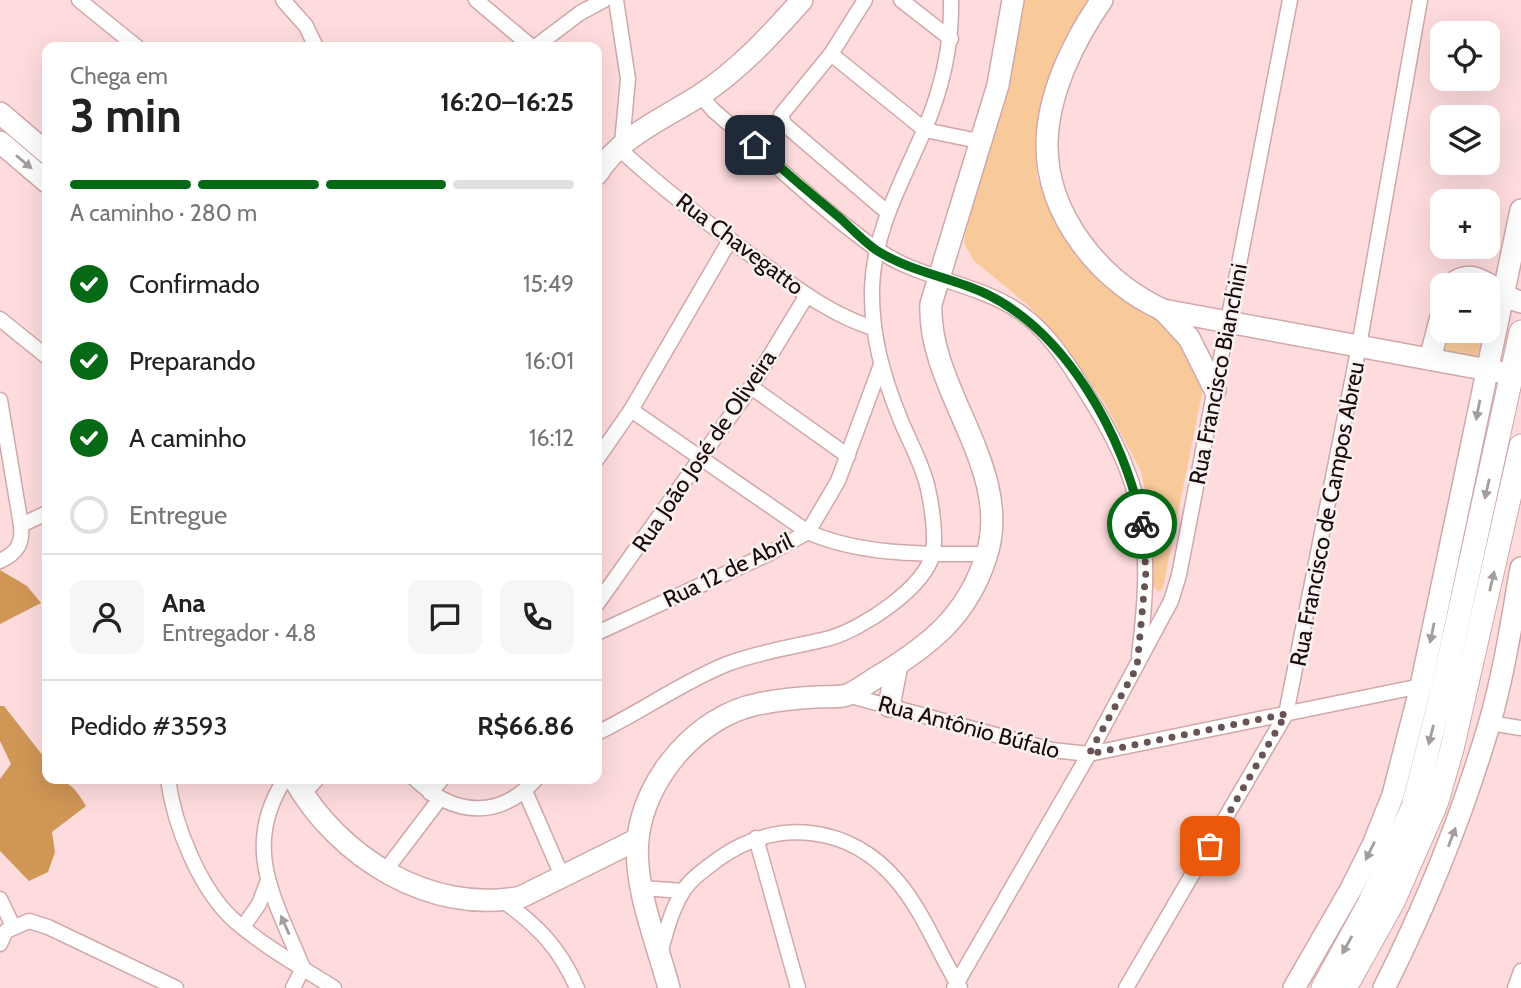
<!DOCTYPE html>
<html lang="pt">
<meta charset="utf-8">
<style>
:root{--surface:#fff;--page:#f6f6f6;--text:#222;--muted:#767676;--line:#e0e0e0;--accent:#056915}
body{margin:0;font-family:Cabin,sans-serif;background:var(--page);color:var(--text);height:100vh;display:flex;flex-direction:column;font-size:26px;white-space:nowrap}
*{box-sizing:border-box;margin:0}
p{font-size:23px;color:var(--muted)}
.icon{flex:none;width:38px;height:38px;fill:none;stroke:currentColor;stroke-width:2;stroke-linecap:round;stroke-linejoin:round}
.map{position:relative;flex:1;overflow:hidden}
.drawer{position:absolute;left:42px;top:42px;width:560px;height:742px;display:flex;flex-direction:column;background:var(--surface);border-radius:14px;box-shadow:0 7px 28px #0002}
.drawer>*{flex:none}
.fabs{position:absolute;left:1430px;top:21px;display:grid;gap:14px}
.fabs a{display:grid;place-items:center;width:70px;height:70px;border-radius:14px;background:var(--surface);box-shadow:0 7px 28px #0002;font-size:35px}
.pin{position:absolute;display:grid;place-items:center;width:60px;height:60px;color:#fff;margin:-30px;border-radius:14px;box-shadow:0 4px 10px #0006}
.courier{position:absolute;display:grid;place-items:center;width:70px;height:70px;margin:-35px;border:5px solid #056915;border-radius:50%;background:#fff;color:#222;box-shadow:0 2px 9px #0007}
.summary em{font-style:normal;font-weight:700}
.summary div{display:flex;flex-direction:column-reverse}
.summary{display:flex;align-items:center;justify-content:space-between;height:119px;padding:0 28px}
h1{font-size:46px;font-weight:700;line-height:52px}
.bar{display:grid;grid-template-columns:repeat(4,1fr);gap:10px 7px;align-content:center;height:84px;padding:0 28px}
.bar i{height:9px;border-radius:5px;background:var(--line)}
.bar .active{background:var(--accent)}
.bar p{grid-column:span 4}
.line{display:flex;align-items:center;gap:18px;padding:0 28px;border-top:2px solid var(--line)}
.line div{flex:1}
.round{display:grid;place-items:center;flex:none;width:74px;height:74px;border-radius:14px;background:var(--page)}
ol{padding:0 28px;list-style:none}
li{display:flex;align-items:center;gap:21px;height:77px}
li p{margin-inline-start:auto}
li .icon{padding:7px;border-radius:50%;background:var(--accent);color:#fff;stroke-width:4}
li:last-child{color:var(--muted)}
li i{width:38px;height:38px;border:4px solid var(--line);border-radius:50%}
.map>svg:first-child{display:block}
.green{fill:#f8ca9a}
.forest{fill:#d09655}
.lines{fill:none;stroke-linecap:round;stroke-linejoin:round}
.street-casing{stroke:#d0a8a9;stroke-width:17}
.secondary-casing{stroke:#d0a8a9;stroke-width:24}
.primary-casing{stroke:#d0a8a9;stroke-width:25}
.street{stroke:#fff;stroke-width:14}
.secondary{stroke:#fff;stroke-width:21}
.primary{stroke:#fff;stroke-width:23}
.oneway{fill:#a39d9d}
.done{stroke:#685454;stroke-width:7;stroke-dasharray:0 12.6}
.route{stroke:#056915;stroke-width:9}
.labels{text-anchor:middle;stroke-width:5;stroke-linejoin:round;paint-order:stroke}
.street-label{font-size:23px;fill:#180a0b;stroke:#f9f0f0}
</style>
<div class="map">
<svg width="1521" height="988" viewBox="0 0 1521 988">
<rect width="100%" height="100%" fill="#fedcdd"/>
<g class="green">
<path d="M1024,0H1089L1060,47L1048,85L1035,136L1037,177L1054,221L1076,256L1104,283L1183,328L1206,374L1163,588L1158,592L1152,584L1155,541L1141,471L1104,402L1062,342L1028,305L974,261L964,243L968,215L1004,106L1015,30Z"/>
<path d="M1445,331H1485L1477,357L1443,352Z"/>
</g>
<g class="forest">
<path d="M0,570L27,586L41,603L0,624Z"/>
<path d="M0,706H4L47,761V779C69,779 75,788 86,806L52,832L55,852L48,872L29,881L0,851V779L11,764L0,741Z"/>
</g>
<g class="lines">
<defs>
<g id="street">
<path d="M79,0L137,47"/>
<path d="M283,0L306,26L316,47"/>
<path d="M476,0L532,47"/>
<path d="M616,0L628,79L622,143L625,154C670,195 720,233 770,269C802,292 834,316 873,328"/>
<path d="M865,0L831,54L781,115L784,124L887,212"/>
<path d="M901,0L951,39"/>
<path d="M535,47L580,13L604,0"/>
<path d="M831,54L925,130L983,142"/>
<path d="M700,95L714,111C767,156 818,207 875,248C917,279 976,282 1020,312C1048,332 1066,360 1084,389C1147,486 1153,542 1139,655"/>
<path d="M0,319L47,357"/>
<path d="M751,387L848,456"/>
<path d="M0,400L21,525"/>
<path d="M631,410L808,532C862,556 928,554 987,554"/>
<path d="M597,459L631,410L730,240"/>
<path d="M0,561C17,553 23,544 21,525L47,513"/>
<path d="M597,604L751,387L807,295"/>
<path d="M597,633L768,554L808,532L838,481L881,365"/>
<path d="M847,695L1052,750L1089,754L1421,686"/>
<path d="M1490,723L1521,728"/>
<path d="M597,733C641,712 682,682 727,664C761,651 795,647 830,638C862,629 925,588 933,553C936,535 932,507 928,489C923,465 910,443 901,421C883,377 871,335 872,288C874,231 901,184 923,133C941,92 952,45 951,0"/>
<path d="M168,779C174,825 200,891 236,922C265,947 301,967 334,988"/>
<path d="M285,779C240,848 276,901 303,968L293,988"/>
<path d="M415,779C454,816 499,820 536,779"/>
<path d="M525,791L563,878"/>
<path d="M430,793L442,779"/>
<path d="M303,794L317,779"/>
<path d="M756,838L798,988"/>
<path d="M385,871L439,800"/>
<path d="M642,888L683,891"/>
<path d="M0,899L13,926"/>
<path d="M502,900C537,925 560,948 577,988"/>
<path d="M243,927L259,904L267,883"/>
<path d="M0,944L6,931L29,921L48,927L176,988"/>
<path d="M660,953C666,933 671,911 682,893C689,880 705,869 717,860C776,817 850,824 898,882C924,913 939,954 960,988"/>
<path d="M954,988L1089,754L1171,601L1179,575L1290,0"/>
<path d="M1126,988L1286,714L1359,346L1420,0"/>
<path d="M1515,988L1521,971"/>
</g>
<g id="secondary">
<path d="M1102,0C1074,40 1048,93 1047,143C1046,215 1100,281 1163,310L1499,372"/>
<path d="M0,113L47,153"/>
<path d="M0,142L47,182"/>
<path d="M597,174C622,135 661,120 699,96C739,70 771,35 802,0"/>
<path d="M1451,285C1477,262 1496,297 1521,302"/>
<path d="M1163,310L1189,338L1215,390"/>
<path d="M1430,359L1442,313"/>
<path d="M889,706L897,665"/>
<path d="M294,779C338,857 430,915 521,897L638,839"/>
<path d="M669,988C657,942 633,887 638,838C645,777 698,716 758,704C777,700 797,698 816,697C825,696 838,698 847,695C858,691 870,681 879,676C930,645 967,616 986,557C1015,470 927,389 931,304L998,85L1013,0"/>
<path d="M1294,988L1351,889L1373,845L1393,795L1421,686L1521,210"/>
<path d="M1384,988C1427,903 1462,816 1489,725C1504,674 1512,620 1521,568"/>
</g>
<g id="primary">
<path d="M1323,988L1369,904L1413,807L1440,701L1521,332"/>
<path d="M1345,988L1393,902L1436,804L1452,749L1521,446"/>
</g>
</defs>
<use href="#street" class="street-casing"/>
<use href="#secondary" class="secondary-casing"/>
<use href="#primary" class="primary-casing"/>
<use href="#street" class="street"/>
<use href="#secondary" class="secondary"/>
<use href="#primary" class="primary"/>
</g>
<defs><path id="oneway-solid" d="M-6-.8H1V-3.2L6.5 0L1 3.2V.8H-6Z" transform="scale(1.75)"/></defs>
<g class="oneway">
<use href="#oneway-solid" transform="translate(24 162) rotate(40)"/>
<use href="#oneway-solid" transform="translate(1478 410) rotate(101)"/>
<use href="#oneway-solid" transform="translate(1487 489) rotate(103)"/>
<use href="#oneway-solid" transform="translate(1492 581) rotate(-77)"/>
<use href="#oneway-solid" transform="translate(1432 633) rotate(102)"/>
<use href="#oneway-solid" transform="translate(1431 735) rotate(104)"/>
<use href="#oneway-solid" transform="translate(1452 837) rotate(-69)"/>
<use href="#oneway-solid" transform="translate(1370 851) rotate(116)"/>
<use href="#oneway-solid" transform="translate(285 925) rotate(-114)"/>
<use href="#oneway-solid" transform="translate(1347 945) rotate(119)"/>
</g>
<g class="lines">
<path class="done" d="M1142,524L1146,571L1137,667L1089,754L1286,714L1210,846"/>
<path class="route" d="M755,145C783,170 811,194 840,218C852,229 863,241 876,250C907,270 947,277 980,291C1066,329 1124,436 1142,524"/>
</g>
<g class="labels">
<g class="street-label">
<text transform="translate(740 244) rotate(37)" y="8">Rua Chavegatto</text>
<text transform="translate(1218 374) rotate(-79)" y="8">Rua Francisco Bianchini</text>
<text transform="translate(704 451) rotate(-56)" y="8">Rua João José de Oliveira</text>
<text transform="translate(1327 514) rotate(-79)" y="8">Rua Francisco de Campos Abreu</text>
<text transform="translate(728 570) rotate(-26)" y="8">Rua 12 de Abril</text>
<text transform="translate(969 727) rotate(15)" y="8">Rua Antônio Búfalo</text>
</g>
</g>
</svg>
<div class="fabs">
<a><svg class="icon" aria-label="locate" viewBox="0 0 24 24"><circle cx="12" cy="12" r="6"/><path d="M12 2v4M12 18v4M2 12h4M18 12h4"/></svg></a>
<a><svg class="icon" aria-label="layers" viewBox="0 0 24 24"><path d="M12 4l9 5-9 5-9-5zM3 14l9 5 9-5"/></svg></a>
<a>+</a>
<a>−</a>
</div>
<div class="pin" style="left:1210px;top:846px;background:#ea580c"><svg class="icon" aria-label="bag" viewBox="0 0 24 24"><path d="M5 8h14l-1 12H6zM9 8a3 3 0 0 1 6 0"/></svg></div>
<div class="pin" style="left:755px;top:145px;background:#1f2937"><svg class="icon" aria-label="home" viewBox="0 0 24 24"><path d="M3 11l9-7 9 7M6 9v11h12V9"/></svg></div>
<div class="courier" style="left:1142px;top:524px"><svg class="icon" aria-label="bike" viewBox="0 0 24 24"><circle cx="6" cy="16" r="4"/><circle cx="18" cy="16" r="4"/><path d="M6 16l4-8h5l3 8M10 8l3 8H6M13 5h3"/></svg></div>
<section class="drawer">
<div class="summary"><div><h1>3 min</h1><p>Chega em</p></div><em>16:20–16:25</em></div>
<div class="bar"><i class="active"></i><i class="active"></i><i class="active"></i><i></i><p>A caminho · 280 m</p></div>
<ol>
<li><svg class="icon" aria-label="check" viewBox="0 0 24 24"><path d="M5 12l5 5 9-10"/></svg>Confirmado<p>15:49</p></li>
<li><svg class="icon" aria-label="check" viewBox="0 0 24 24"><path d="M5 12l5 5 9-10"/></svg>Preparando<p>16:01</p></li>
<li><svg class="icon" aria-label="check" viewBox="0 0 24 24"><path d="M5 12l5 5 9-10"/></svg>A caminho<p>16:12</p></li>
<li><i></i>Entregue</li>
</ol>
<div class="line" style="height:126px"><a class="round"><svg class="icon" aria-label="person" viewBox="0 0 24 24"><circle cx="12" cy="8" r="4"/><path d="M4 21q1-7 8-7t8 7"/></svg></a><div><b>Ana</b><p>Entregador · 4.8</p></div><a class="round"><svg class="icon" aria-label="chat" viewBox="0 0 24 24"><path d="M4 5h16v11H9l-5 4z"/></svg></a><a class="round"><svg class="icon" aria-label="phone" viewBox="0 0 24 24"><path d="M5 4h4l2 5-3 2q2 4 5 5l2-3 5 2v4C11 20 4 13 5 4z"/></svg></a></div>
<div class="line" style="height:91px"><div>Pedido #3593</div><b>R$66.86</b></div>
</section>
</div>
